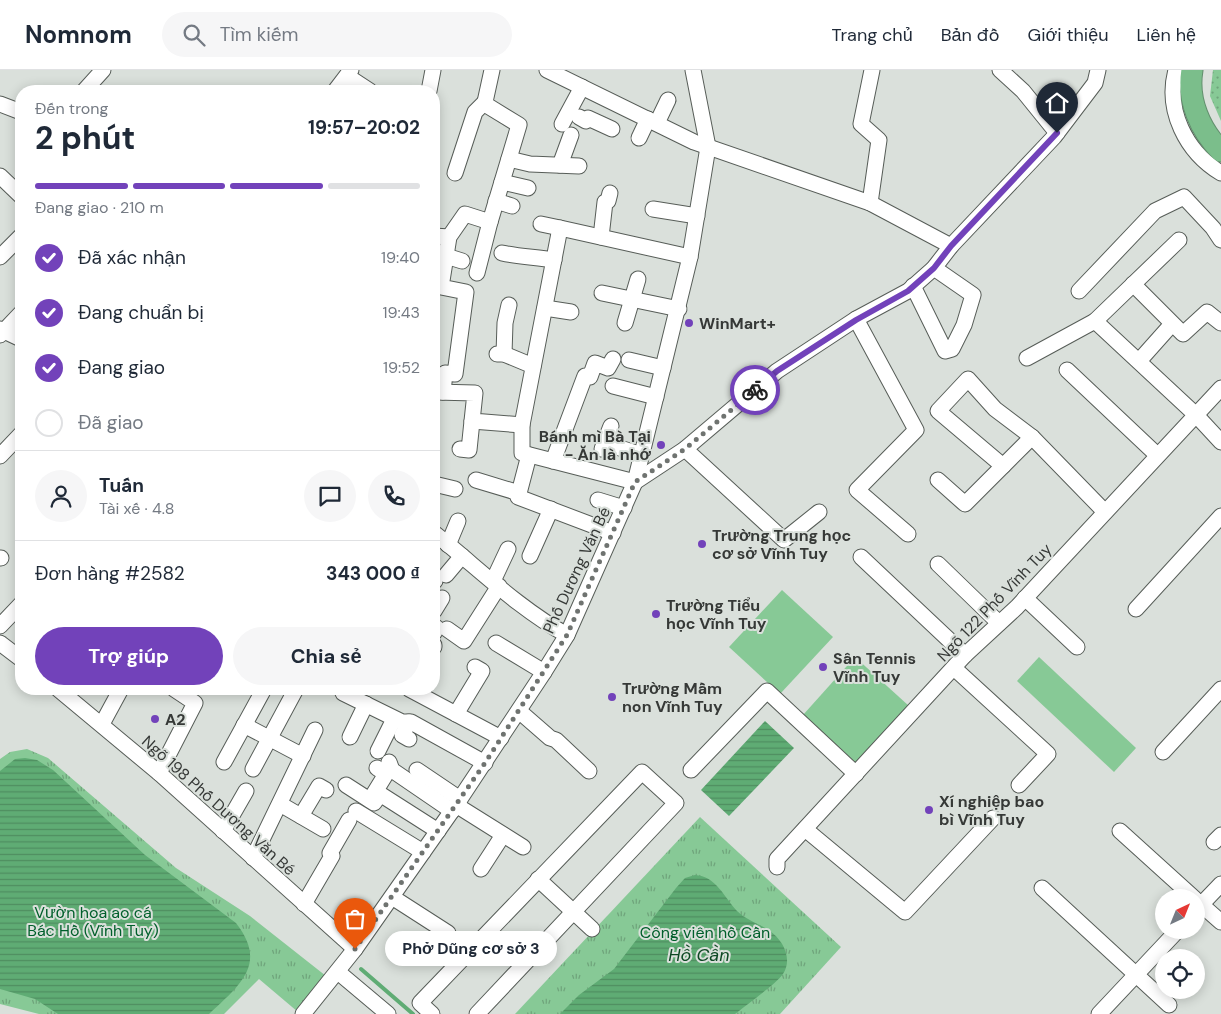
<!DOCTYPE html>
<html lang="vi">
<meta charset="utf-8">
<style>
:root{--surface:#fff;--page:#f6f6f7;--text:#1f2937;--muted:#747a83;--line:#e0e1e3;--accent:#7242ba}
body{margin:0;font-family:"DM Sans",sans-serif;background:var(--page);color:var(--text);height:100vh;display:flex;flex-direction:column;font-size:19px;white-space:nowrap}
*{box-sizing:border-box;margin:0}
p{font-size:16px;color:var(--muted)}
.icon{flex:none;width:28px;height:28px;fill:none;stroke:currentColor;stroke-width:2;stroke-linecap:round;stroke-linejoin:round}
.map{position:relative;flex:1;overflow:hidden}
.sheet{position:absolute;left:15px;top:15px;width:425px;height:610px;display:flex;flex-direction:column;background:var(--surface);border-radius:20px;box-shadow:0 2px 12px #0003}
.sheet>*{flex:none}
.needle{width:32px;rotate:43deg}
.tools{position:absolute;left:1155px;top:819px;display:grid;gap:10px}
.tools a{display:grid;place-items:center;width:50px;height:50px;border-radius:50%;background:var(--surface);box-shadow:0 2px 12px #0003;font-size:25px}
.pin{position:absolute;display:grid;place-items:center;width:42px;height:42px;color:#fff;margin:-51px -21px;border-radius:50% 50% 50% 0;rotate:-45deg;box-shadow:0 0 5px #0007}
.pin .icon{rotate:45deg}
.courier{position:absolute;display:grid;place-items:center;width:50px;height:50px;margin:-25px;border:4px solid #7242ba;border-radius:50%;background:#fff;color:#222;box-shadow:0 1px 6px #0007}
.bubble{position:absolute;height:35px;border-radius:18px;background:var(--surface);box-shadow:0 2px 12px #0003;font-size:16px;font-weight:700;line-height:35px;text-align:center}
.head em{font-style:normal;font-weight:700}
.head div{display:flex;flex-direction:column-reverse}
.head{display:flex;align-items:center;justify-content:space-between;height:85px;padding:0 20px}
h1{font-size:32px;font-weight:700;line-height:38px}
.bar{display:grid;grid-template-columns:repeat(4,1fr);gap:8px 5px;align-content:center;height:60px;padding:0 20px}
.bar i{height:6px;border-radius:4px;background:var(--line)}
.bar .selected{background:var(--accent)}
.bar p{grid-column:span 4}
.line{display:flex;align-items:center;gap:12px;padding:0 20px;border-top:1px solid var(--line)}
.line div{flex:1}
.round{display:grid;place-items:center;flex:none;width:52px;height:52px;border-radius:26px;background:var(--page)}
ol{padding:0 20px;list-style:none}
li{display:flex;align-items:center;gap:15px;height:55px}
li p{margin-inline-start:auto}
li .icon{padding:5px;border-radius:50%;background:var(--accent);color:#fff;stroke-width:4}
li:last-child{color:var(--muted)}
li i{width:28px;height:28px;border:2px solid var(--line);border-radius:50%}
.button{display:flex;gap:10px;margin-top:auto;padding:10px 20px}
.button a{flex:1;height:58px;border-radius:30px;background:var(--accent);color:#fff;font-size:20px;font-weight:700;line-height:58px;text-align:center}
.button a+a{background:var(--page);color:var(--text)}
header{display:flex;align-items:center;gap:30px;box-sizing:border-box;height:70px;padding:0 25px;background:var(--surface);border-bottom:1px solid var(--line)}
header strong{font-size:24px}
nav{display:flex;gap:28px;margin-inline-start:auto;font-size:18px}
.search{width:350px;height:45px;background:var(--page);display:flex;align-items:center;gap:12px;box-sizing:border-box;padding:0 18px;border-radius:28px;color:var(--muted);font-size:19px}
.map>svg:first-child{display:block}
.grass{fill:url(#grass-dots)}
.park{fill:url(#park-tufts)}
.garden{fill:#87c996}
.water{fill:url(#water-rules)}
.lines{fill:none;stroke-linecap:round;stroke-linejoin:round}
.stream{stroke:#5fac74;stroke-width:4}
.minor-casing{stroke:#575d58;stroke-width:17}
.highway-casing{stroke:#638f6e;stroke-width:23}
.minor{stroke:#fff;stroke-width:15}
.highway{stroke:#7bbe8b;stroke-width:21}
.done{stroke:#6f7370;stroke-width:5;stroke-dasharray:0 9}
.route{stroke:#7242ba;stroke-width:6}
.poi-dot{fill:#7242ba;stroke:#dae0db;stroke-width:2}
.labels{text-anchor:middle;stroke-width:4;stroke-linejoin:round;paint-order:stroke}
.poi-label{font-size:16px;font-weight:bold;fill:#363937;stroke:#dae0db;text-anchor:start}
.street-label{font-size:16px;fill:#363937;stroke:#dae0db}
.park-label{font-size:16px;fill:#005f2b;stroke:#dae0db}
.water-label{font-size:18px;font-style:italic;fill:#0d4823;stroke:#dae0db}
</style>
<header>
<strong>Nomnom</strong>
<div class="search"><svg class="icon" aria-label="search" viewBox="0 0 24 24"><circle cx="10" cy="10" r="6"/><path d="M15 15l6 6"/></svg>Tìm kiếm</div>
<nav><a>Trang chủ</a><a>Bản đồ</a><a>Giới thiệu</a><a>Liên hệ</a></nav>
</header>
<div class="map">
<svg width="1221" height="944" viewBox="0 0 1221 944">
<defs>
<pattern id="grass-dots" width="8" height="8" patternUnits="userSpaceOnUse" patternTransform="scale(1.25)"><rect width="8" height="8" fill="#87c996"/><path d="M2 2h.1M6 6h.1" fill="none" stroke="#6fa47b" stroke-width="1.8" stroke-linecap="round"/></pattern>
<pattern id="park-tufts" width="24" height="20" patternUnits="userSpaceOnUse" patternTransform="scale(1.25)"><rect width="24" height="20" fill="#87c996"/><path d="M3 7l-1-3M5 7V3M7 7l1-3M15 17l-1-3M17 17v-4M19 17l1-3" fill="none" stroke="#6fa47b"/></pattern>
<pattern id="water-rules" width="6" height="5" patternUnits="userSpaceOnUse" patternTransform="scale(1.25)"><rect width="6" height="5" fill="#5fac74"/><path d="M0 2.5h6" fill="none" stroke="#4f8d60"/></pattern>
</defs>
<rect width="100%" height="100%" fill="#dae0db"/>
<path class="grass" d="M1213,0H1221V51L1210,26Z"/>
<g class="park">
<path d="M27,679L48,688L176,798L250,846L326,906L298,942L259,909L224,944H39L0,934V689L10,682Z"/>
<path d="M700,747L841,877L780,944H515Z"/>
</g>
<g class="garden">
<path d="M782,520L833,567L780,624L729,577Z"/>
<path d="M855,587L909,636L857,694L803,645Z"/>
<path d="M1039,587L1136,678L1114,702L1017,611Z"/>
</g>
<g class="water">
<path d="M765,651L794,678L729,746L701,720Z"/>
<path d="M25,688L37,690L53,700L145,785L236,853C268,894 240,915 209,944H58L35,929L0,919V701L15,689Z"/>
<path d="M695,805C716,806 724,827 737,841C746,850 760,854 770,861C783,870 793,889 783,904C775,915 747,934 735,944H560L579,925L614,899L676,818L685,808Z"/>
</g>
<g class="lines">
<path class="stream" d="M361,899L413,944"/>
<defs>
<g id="minor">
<path d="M547,0L694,72L870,133L951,176"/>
<path d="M1000,0L1023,21L1057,63"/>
<path d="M1176,0C1165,40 1186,82 1221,103"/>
<path d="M347,6L370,21"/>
<path d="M84,21L103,0"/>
<path d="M335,21L351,0"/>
<path d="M429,21L433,0"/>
<path d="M0,34L21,42"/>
<path d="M579,47L586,51L588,48L612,59"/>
<path d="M657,53L668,30"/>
<path d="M562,54L582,17"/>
<path d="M639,68L648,49"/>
<path d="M509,89L530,94L579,96"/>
<path d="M560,95L571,65"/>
<path d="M455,103L475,42L485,32"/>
<path d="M0,106L21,126"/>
<path d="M502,112L528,118"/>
<path d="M496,131L512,136"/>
<path d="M870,133L879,70L861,54L872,0"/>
<path d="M653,139L697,146"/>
<path d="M541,154L560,158"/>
<path d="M434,166L449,167"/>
<path d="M601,167L605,132L608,131L610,123"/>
<path d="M502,183C520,187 536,187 554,190"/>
<path d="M446,186L462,191"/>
<path d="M0,187L21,166"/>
<path d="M690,187L560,158L522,355V383L635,412L685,379L777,301L856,249L908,221L934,198L951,176L1054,67L1095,13L1098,0"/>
<path d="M477,203L490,152"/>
<path d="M1133,214L1183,264L1207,242L1221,253"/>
<path d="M913,216L945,281L952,279L964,255L973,225L934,198"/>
<path d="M1079,221L1155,141L1184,127L1213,158L1221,170"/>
<path d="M602,223L679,239"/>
<path d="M545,238L571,242"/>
<path d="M856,249L916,360L857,420L908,464"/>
<path d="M1095,251L1179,170"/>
<path d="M625,253L638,209"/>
<path d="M0,259L21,269"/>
<path d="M0,265L21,243"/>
<path d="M497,284H504L533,296"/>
<path d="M504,284L505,253L509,235"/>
<path d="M1027,288L1095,251L1196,345L1221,372"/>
<path d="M629,290L663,298"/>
<path d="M1139,291L1172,254"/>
<path d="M1067,300L1156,384"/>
<path d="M613,316L656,327"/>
<path d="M435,322L475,323L472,351L522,355"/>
<path d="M443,322L445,303L455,304L466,222L441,217L449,167L465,144L490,152L519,55L488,36L485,32L492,0"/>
<path d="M604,373L642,385"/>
<path d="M460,379L469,380L472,351"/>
<path d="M602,379L611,356"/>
<path d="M685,379L784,470L819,442"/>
<path d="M529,385L518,427L613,463"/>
<path d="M0,386L21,364"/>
<path d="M553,391L585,306L590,307L595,293L608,298L613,289"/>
<path d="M1003,396L938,341L968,309L995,339L1032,367L1105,442"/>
<path d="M476,410L519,423"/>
<path d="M938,410L965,434L1032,367"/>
<path d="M434,414L455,419"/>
<path d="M598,430L624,438"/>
<path d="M434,463C477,497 519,539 567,565"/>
<path d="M448,475L458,451"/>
<path d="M530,486L551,439"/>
<path d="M861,487L965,585"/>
<path d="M0,488H1"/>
<path d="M938,494L999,553"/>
<path d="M446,505L462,486"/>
<path d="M434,510L435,511"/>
<path d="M493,511L508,479"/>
<path d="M1025,528L1077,577"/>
<path d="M1136,539L1221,446"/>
<path d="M434,541L442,528"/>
<path d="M0,556L21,534"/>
<path d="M434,556L437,558L434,563"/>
<path d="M447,559L464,571L499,516"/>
<path d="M0,573L21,589"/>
<path d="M496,573L544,602"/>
<path d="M434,575V577"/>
<path d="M954,598L1048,684L1019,715"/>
<path d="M58,619L159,703L355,879"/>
<path d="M409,619L501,668"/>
<path d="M343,623L402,652H411L485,693"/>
<path d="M519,641L550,668L556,670L589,701"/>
<path d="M456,644L482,601L475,597"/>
<path d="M409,652L402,665L409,669"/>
<path d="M102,654L121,619"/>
<path d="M244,655L303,686"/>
<path d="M350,667L366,634"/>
<path d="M378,681L394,649"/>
<path d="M1163,682L1221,619"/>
<path d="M224,692L264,619"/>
<path d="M389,692L392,700L452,741"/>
<path d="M253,699L296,619"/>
<path d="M417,700L460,729"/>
<path d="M691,700L767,621L856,704"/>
<path d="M159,703L195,633L174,619"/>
<path d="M346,715L374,733L380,724L438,761"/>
<path d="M370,730L386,704L377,698"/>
<path d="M280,734L323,759"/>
<path d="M456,735L523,777"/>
<path d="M356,741L423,782"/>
<path d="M301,746L319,716L326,720"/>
<path d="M805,759L905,842L993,748"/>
<path d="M223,761L246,721"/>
<path d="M1120,761L1194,828"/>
<path d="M1214,772L1221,765"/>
<path d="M253,788L315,660"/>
<path d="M777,797V789L965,585L1017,537L1221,318"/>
<path d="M481,799L503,765"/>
<path d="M538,809L592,859"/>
<path d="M1042,818L1169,935"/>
<path d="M392,827L448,863"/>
<path d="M1196,830L1221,852"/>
<path d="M304,834L332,786L330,783L349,750"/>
<path d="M1196,840L1221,814"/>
<path d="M338,902L388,944"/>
<path d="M303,944L355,879L456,735L544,602L567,565L635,412L690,187L708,77L693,0"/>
<path d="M432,944L420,933L642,702L676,733L477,944"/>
<path d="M1099,944L1178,860"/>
</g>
<path id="highway" d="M1192,0C1187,30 1200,60 1221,81"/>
</defs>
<use href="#minor" class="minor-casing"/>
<use href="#highway" class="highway-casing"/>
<use href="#minor" class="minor"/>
<use href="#highway" class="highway"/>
</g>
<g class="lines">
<path class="done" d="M355,879L485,693L567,565L635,412L685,379L755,320"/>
<path class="route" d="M755,320L777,301L856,250L908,221L934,198L951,176L1057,63"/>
</g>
<g class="poi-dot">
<circle cx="689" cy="253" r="5"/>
<circle cx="661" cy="375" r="5"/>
<circle cx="702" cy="474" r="5"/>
<circle cx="656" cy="544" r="5"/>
<circle cx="823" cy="597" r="5"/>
<circle cx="612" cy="627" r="5"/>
<circle cx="155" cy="649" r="5"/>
<circle cx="929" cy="740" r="5"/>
</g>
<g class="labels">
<g class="poi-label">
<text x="699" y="259">WinMart+</text>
<text x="651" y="372" text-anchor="end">Bánh mì Bà Tại<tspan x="651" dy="18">- Ăn là nhớ</tspan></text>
<text x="712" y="471">Trường Trung học<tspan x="712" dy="18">cơ sở Vĩnh Tuy</tspan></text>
<text x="666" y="541">Trường Tiểu<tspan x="666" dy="18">học Vĩnh Tuy</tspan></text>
<text x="833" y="594">Sân Tennis<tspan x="833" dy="18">Vĩnh Tuy</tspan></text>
<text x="622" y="624">Trường Mầm<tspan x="622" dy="18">non Vĩnh Tuy</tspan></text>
<text x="165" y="655">A2</text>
<text x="939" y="737">Xí nghiệp bao<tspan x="939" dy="18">bì Vĩnh Tuy</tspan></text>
</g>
<g class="street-label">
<text transform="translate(576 500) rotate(-65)" y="6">Phố Dương Văn Bé</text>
<text transform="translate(994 532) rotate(-46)" y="6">Ngõ 122 Phố Vĩnh Tuy</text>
<text transform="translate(219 735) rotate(42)" y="6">Ngõ 198 Phố Dương Văn Bé</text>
</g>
<g class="park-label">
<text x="93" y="848">Vườn hoa ao cá<tspan x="93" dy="18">Bác Hồ (Vĩnh Tuy)</tspan></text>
<text x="705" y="868">Công viên hồ Cần</text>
</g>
<g class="water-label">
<text x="699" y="891">Hồ Cần</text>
</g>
</g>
</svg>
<div class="tools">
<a><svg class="needle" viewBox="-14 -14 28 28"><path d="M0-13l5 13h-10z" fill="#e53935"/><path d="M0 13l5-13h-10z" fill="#747a83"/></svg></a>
<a><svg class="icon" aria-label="locate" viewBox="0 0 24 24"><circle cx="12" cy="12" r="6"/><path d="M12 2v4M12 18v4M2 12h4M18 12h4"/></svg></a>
</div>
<div class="pin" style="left:355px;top:879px;background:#ea580c"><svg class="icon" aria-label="bag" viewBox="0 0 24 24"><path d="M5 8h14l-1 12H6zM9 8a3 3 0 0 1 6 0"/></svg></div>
<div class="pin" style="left:1057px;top:63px;background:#1f2937"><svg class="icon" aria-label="home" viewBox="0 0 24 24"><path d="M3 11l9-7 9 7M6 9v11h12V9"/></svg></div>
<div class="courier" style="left:755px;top:320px"><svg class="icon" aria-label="bike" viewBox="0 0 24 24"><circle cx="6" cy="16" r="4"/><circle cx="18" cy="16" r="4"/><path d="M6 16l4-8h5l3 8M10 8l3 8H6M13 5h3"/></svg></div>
<div class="bubble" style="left:385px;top:861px;width:172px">Phở Dũng cơ sở 3</div>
<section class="sheet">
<div class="head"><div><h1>2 phút</h1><p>Đến trong</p></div><em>19:57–20:02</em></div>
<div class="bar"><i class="selected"></i><i class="selected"></i><i class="selected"></i><i></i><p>Đang giao · 210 m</p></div>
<ol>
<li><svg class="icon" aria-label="check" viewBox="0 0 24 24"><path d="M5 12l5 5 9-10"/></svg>Đã xác nhận<p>19:40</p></li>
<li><svg class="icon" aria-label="check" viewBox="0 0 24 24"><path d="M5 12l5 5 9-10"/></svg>Đang chuẩn bị<p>19:43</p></li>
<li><svg class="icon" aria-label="check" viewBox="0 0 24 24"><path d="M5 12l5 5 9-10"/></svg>Đang giao<p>19:52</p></li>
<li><i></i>Đã giao</li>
</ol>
<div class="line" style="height:90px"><a class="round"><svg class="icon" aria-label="person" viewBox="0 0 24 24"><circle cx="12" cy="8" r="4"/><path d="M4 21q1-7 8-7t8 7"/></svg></a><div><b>Tuấn</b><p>Tài xế · 4.8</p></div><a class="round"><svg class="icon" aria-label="chat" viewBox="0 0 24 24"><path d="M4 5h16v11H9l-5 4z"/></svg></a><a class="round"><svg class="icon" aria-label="phone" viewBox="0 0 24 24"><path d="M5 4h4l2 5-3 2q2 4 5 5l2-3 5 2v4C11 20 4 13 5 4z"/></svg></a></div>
<div class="line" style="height:65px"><div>Đơn hàng #2582</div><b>343 000 ₫</b></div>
<div class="button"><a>Trợ giúp</a><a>Chia sẻ</a></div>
</section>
</div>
